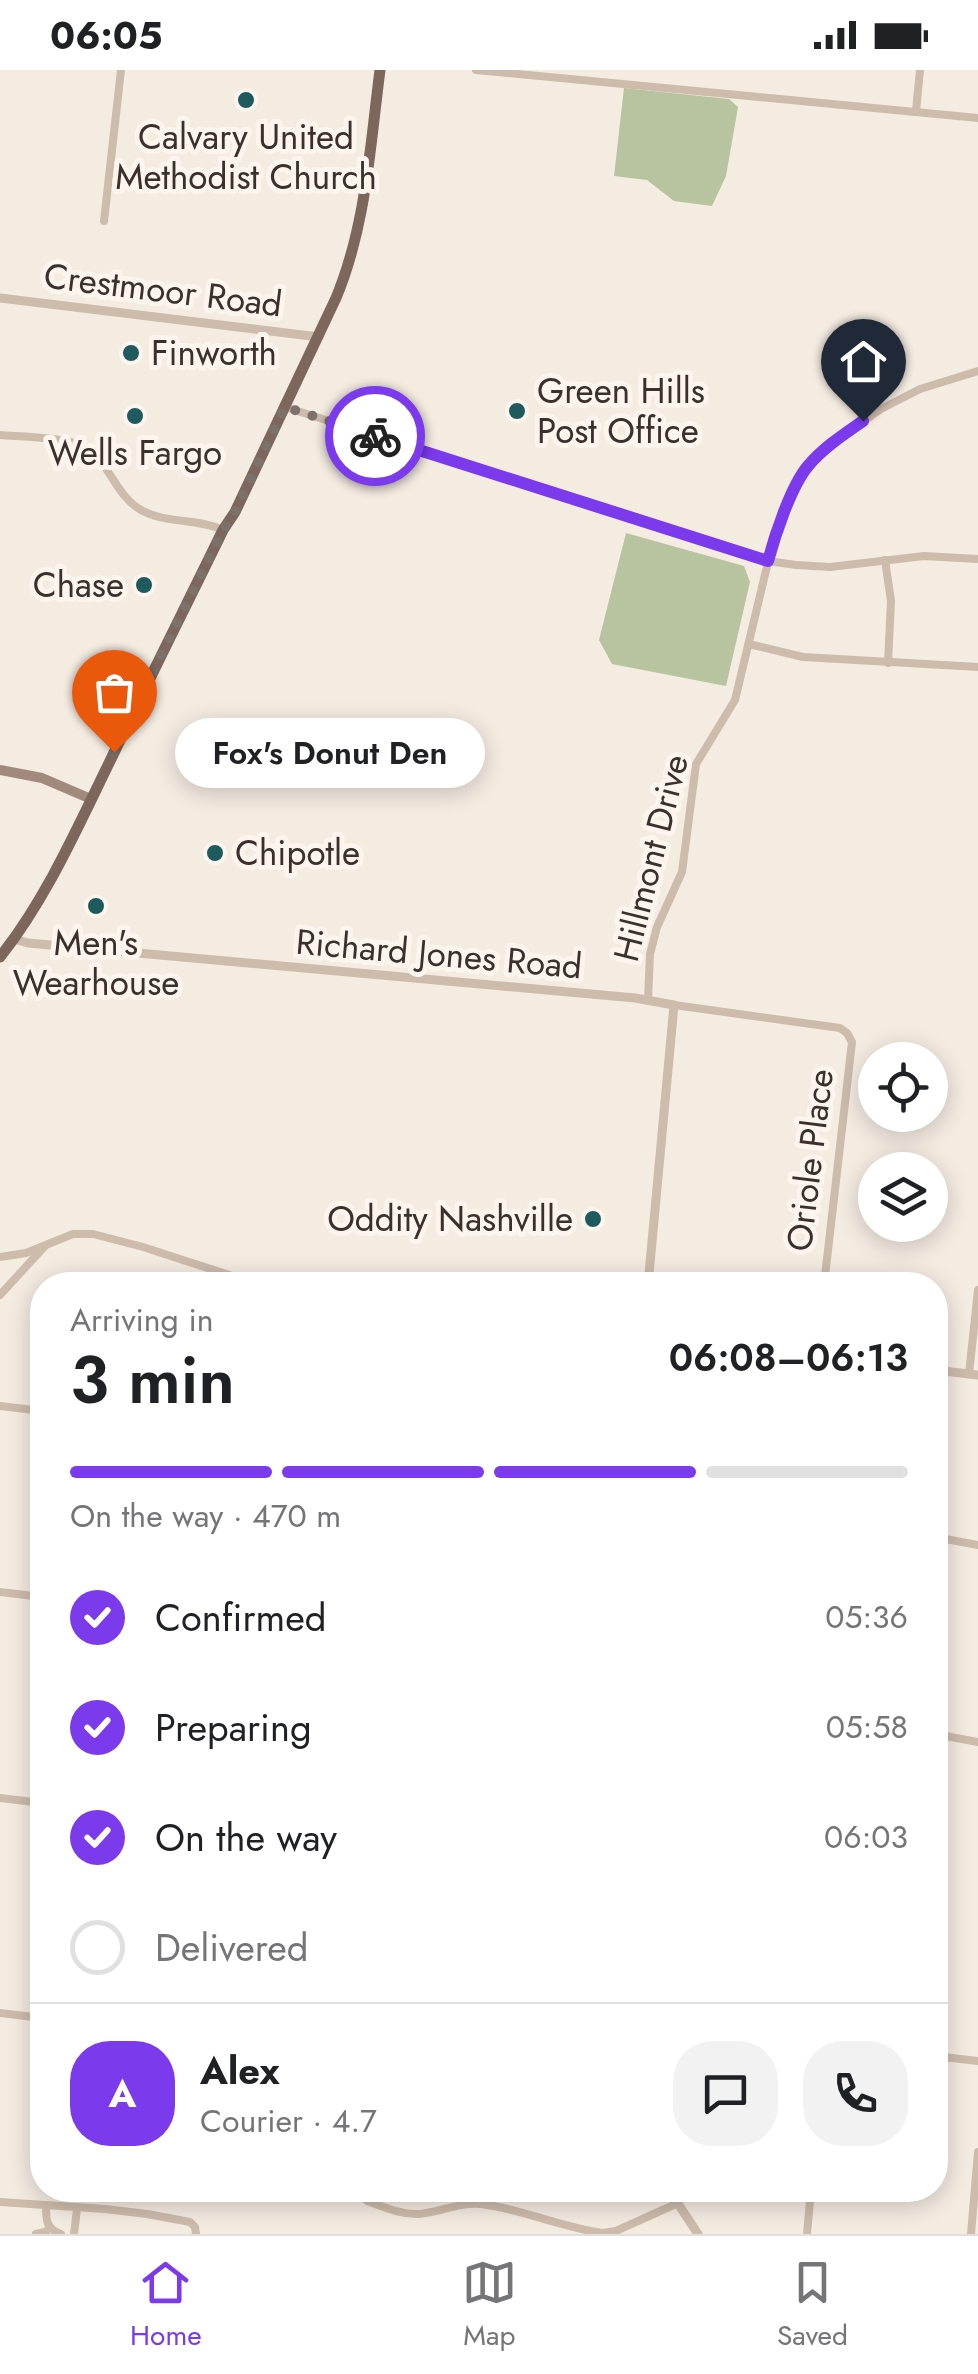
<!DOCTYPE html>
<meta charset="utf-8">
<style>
:root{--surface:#fff;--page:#f2f2f2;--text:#202124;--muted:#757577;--line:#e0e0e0;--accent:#7c3aed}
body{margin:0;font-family:Jost,sans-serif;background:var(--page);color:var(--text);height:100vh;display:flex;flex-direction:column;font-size:38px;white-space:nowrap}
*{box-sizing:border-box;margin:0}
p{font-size:32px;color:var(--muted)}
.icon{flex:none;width:55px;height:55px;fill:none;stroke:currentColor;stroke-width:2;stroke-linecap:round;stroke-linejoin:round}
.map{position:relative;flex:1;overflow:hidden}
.drawer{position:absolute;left:30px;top:1202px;width:918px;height:930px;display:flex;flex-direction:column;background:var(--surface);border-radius:40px;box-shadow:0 5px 25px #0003}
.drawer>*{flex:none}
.fabs{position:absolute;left:858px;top:972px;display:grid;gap:20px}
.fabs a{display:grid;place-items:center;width:90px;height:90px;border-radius:50%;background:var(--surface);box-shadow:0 5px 25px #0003;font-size:50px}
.pin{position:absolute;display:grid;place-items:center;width:85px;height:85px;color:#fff;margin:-102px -42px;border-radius:50% 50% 50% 0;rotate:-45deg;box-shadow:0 0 10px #0007}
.pin .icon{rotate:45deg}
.courier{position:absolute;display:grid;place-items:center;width:100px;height:100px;margin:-50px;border:8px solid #7c3aed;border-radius:50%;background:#fff;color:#222;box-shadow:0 2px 12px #0007}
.bubble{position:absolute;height:70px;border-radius:35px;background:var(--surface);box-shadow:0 5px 25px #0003;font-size:32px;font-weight:600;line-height:70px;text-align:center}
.summary em{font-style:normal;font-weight:600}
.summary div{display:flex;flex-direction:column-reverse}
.summary{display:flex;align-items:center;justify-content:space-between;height:170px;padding:0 40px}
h1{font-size:65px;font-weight:600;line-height:75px}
.bar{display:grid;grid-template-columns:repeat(4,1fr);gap:15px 10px;align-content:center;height:120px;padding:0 40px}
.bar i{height:12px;border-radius:8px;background:var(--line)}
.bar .active{background:var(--accent)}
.bar p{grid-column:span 4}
.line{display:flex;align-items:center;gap:25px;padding:0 40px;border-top:2px solid var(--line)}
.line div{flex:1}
.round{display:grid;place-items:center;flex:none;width:105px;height:105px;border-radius:40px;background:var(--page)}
ol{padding:0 40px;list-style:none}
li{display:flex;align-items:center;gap:30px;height:110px}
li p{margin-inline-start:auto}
li .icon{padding:10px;border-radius:50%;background:var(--accent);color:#fff;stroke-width:4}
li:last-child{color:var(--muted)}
li i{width:55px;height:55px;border:5px solid var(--line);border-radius:50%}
.status{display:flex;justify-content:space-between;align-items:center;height:70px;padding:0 50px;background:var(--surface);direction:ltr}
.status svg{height:28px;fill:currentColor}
.menu{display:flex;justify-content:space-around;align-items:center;height:140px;border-top:2px solid var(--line);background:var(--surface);font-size:28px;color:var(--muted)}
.menu a{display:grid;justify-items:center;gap:5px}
.menu .active{color:var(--accent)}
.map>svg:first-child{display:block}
.green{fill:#b8c4a0}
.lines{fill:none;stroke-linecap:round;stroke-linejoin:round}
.minor{stroke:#cdbbac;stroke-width:8}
.tertiary{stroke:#cdbbac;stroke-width:9}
.secondary{stroke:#a18a7d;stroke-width:10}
.primary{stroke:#7d675c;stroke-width:11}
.done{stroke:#7c716b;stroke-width:10;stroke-dasharray:0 18}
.route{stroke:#7c3aed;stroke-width:12}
.poi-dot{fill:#1f5a5e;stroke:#fbf5ee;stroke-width:4}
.labels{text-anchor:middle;stroke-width:10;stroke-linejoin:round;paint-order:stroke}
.poi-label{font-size:35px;fill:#3b302b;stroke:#fbf5ee}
.street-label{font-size:35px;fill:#3b302b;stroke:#fbf5ee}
</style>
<div class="status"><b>06:05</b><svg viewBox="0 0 49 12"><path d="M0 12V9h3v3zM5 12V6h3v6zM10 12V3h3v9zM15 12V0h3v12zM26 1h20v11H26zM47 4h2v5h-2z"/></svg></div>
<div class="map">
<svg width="978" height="2164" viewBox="0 0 978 2164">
<rect width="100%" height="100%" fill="#f4ebe1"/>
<g class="green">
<path d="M624,18L729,29L738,37L726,106L712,136L674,131L647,110L614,106Z"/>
<path d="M626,463L744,496L750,512L726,616L612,594L599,570Z"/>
</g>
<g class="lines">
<g class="minor">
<path d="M476,0L978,48"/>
<path d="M916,41L920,0"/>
<path d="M104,151L121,0"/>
<path d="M285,337L768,491L796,495L830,497L924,486L978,489"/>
<path d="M0,365C22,367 76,367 91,381C111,398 117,426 141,440C166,454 197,448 223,460"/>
<path d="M885,490L891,531L888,593"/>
<path d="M749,574L803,587L978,597"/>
<path d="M648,930L650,884L657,857L682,802L696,694L735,630L774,467L805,399L834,372L881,339L920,319L978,301"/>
<path d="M674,935L840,958L847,963L852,972L824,1215"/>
<path d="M0,1187L26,1183L73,1164H93L143,1177L260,1215"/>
<path d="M0,1225L44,1177"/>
<path d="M969,1304L978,1220"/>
<path d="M0,1336L42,1341"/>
<path d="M935,1467L978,1475"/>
<path d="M0,1522L42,1527"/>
<path d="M935,1664L978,1672"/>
<path d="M0,1728L42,1733"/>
<path d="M0,1943L42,1948"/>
<path d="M935,1986L978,1991"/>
<path d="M367,2131C384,2137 401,2145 419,2144C441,2142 459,2132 481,2134C523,2139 562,2158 603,2163L616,2161L678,2133"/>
<path d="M0,2132L105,2139L147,2144L190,2152L195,2157L196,2164"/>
<path d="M46,2136C46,2150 46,2159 61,2164"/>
<path d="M36,2164L45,2162L50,2158"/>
<path d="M74,2164L77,2139"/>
<path d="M807,2164L811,2120"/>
<path d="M971,2164L978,2082"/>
</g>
<g class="tertiary">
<path d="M0,228L319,267"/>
<path d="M14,869L28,873L635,928L674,935L648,1215"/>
<path d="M935,1300L978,1305"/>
<path d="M669,2120L698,2164"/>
</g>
<path class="secondary" d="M0,700L42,708L91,729"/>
<path class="primary" d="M0,887C47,828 79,754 112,687C148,611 186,536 223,460L235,442L336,228C366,156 370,77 380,0"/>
</g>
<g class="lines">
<path class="done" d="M114,682L223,460L235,442L285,337L375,366"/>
<path class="route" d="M375,366L768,491C775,465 791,416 808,396C823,378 843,365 863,351"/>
</g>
<g class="poi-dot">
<circle cx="246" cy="30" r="10"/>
<circle cx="131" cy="283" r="10"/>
<circle cx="517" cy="341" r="10"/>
<circle cx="135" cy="346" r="10"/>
<circle cx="144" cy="515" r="10"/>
<circle cx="215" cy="783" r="10"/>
<circle cx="96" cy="836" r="10"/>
<circle cx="593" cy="1149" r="10"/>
</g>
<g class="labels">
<g class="poi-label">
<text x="246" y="79">Calvary United<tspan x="246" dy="40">Methodist Church</tspan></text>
<text x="151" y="295" text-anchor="start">Finworth</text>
<text x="537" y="333" text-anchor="start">Green Hills<tspan x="537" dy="40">Post Office</tspan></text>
<text x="135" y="395">Wells Fargo</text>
<text x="124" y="527" text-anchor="end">Chase</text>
<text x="235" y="795" text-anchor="start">Chipotle</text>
<text x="96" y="885">Men's<tspan x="96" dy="40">Wearhouse</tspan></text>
<text x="573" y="1161" text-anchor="end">Oddity Nashville</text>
</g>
<g class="street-label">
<text transform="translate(163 220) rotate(7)" y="12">Crestmoor Road</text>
<text transform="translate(651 788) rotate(-76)" y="12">Hillmont Drive</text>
<text transform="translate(439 884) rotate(5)" y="12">Richard Jones Road</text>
<text transform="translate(810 1090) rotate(-83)" y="12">Oriole Place</text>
</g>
</g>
</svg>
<div class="fabs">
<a><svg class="icon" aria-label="locate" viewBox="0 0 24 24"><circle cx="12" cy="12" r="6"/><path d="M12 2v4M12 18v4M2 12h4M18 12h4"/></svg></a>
<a><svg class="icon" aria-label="layers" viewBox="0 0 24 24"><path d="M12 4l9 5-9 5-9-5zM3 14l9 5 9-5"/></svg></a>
</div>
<div class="pin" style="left:114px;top:682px;background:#ea580c"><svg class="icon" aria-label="bag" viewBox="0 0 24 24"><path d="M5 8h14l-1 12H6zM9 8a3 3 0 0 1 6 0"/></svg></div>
<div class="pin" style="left:863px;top:351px;background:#1f2937"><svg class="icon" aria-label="home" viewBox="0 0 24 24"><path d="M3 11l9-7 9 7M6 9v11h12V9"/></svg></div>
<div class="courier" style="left:375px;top:366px"><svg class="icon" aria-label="bike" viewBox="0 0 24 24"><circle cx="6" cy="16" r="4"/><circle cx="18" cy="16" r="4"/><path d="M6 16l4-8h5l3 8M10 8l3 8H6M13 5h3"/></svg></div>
<div class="bubble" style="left:175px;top:648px;width:310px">Fox's Donut Den</div>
<section class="drawer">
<div class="summary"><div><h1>3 min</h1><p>Arriving in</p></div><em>06:08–06:13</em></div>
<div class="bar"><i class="active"></i><i class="active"></i><i class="active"></i><i></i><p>On the way · 470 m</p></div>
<ol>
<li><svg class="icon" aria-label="check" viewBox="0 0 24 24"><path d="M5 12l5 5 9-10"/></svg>Confirmed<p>05:36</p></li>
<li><svg class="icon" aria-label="check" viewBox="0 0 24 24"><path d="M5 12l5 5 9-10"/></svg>Preparing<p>05:58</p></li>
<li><svg class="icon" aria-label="check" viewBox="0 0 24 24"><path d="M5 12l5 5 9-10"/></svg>On the way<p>06:03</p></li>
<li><i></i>Delivered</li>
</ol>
<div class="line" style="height:180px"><b class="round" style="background:var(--accent);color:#fff">A</b><div><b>Alex</b><p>Courier · 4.7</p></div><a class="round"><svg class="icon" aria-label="chat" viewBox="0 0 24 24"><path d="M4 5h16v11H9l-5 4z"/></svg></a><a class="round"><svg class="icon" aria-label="phone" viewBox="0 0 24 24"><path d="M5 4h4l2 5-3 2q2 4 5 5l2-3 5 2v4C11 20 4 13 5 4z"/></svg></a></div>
</section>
</div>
<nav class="menu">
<a class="active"><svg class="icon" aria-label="home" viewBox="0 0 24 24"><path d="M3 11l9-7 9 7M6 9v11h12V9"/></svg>Home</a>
<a><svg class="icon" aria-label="map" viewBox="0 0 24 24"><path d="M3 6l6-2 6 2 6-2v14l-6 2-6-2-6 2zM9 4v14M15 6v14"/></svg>Map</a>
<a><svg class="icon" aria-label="saved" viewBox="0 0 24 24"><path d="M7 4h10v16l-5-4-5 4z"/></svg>Saved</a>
</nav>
